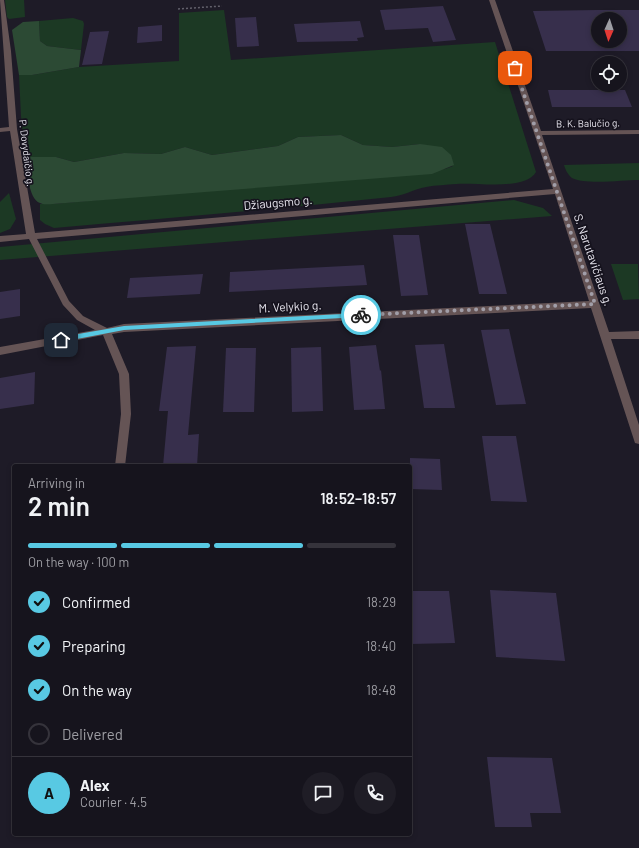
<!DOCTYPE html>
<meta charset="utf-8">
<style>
:root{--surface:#16141d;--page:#1f1d26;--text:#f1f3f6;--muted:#9e9ea4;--line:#35333b;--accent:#58c9e3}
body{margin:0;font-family:Barlow,sans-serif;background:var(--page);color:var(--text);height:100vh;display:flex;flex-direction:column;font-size:15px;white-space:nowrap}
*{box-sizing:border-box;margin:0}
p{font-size:13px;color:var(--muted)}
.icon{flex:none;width:22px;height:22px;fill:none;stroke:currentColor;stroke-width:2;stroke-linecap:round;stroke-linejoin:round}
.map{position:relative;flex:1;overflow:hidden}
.drawer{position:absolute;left:12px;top:464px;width:400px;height:372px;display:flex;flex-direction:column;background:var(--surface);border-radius:4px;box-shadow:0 2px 6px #0003,0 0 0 1px var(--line)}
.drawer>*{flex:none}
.needle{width:26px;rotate:183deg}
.buttons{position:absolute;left:591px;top:12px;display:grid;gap:8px}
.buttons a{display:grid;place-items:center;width:36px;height:36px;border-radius:50%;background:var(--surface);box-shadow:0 2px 6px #0003,0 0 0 1px var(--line);font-size:20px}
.pin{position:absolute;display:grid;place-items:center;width:34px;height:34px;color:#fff;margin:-17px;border-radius:8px;box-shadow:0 2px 6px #0006}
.courier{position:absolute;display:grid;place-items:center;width:40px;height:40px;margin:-20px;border:3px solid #58c9e3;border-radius:50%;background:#fff;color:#222;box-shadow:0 1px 5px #0007}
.headline em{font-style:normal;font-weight:600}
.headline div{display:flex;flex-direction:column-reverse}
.headline{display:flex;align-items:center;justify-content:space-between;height:68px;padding:0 16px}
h1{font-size:26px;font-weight:600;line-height:30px}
.bar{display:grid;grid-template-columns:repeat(4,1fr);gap:6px 4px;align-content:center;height:48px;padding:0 16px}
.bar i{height:5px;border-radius:3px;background:var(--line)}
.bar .active{background:var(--accent)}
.bar p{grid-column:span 4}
.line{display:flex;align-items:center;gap:10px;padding:0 16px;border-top:1px solid var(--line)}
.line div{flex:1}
.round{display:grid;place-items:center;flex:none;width:42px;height:42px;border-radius:21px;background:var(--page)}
ol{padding:0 16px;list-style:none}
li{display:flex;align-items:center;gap:12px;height:44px}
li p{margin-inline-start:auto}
li .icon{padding:4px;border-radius:50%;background:var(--accent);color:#111;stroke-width:4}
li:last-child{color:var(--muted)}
li i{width:22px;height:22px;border:2px solid var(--line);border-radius:50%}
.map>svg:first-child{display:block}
.green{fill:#1c3924}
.forest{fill:#2c4a34}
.building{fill:#372f4c;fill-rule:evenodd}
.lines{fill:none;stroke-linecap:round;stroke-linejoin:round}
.path{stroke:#62606b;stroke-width:1.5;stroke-dasharray:2 2;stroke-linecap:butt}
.minor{fill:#655455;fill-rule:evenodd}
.route{fill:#58c9e3}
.done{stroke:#a19ea8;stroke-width:4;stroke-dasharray:0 7.2}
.labels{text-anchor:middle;stroke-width:3.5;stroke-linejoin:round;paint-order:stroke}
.far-street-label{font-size:10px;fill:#e7e5ee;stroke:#15121d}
.street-label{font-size:12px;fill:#e7e5ee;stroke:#15121d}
</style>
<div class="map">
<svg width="639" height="848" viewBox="0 0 639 848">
<rect width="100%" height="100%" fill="#1e1b27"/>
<g class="green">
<path d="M5,0H24L25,17L9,19L7,17Z"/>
<path d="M224,10L231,60L495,42L536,172C525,191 476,182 456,184C446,185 436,185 426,187C414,189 403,196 391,197C279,209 167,218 54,228L45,224L40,220V204H53L445,169L453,166L420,144L392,147L363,145L341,135L298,137L278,146L212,155L185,147L161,154L124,153L74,162L56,157H25L21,116L19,75H32L79,67L179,61V13Z"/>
<path d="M73,18L83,21L84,24L81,50L47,46L40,41L39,21Z"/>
<path d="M639,163V180C624,180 585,185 572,178C568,175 565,169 564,165Z"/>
<path d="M9,193L16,219L10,229L0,233V202Z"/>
<path d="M514,200L543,208L552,216L0,260V247Z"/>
<path d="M611,264H638L639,299L623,300Z"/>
</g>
<g class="forest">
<path d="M39,21L40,41L47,46L81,50L79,67L32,75H19L12,30L23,22Z"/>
<path d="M341,135L363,145L392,147L420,144L442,147L451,155L454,165L432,174L53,204C49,204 43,205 40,203C28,199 27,168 25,157H56L74,162L124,153L161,154L185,147L212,155L278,146L298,137Z"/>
</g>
<g class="building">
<path d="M443,6L456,40L433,42L428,28L385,30L380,10Z"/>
<path d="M598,10H639V51H546L533,11ZM598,19H620V41H598Z"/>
<path d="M256,17L259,46L237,47L235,18Z"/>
<path d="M360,21L364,37L357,38L358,41L297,42L294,24Z"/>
<path d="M162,25V41L137,43L138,27Z"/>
<path d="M109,31L102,64L82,65L90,32Z"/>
<path d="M548,90H625L632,107H552Z"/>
<path d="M465,224H490L507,294H479Z"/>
<path d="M393,235H419L428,295L401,296Z"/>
<path d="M364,265L367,285L229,292L230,272Z"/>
<path d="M203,274L200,294L127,298L130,278Z"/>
<path d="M20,289V316L0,319V292Z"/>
<path d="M509,329L517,365L526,404L496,405L481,330Z"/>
<path d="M444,344L455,408H424L415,345Z"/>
<path d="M376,345L380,371L381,370L385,409L354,410L349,347Z"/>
<path d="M196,346L188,435L199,434L197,466H163L168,411H159L167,347Z"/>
<path d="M321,347L323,411L292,412L291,348Z"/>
<path d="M226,348H256L254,412H223Z"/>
<path d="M35,372L34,404L0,409V378Z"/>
<path d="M482,436H516L527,502L491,501Z"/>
<path d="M410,458L440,459L442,490L410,489Z"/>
<path d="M490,590L556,593L565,661L496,657Z"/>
<path d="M410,591H449L455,643L410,644Z"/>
<path d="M487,757L552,758L561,813H530L532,827H495Z"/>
</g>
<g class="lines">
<path class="path" d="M178,9L222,6"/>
<path class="minor" d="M0,0H4L11,51L17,129L35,233L553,189L489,0H495L541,131L639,130V134L542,135L609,332L639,331V339H611L639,425V444L635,443L634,440L591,308L124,332L112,334L129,374L131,414L125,466H115L121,414L119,374L103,335L0,355V347L95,330L77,320L63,305L29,239L0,242V236L26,234L10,131L0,132V128L9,127ZM555,194L589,301L124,324L107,328L83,316L69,301L37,239Z"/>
</g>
<path class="route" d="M361,313L364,315L361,317L124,330L61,342L58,340L61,337L124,326Z"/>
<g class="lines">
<path class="done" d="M361,315L595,304L515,68"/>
</g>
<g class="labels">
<g class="far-street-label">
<text transform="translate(588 123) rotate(-1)" y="4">B. K. Balučio g.</text>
<text transform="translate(27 153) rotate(83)" y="4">P. Dovydaičio g.</text>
</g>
<g class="street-label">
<text transform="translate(278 203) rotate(-5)" y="4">Džiaugsmo g.</text>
<text transform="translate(593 260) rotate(71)" y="4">S. Narutavičiaus g.</text>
<text transform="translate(290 307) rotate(-3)" y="4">M. Velykio g.</text>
</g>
</g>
</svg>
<div class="buttons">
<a><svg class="needle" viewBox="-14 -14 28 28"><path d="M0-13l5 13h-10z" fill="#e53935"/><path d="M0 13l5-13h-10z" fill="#9e9ea4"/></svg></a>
<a><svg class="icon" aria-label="locate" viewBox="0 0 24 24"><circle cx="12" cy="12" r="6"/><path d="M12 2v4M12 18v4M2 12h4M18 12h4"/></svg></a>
</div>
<div class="pin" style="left:515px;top:68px;background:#ea580c"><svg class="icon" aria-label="bag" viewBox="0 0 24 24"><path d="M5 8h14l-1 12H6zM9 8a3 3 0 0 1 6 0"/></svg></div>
<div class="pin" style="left:61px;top:340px;background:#1f2937"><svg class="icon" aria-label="home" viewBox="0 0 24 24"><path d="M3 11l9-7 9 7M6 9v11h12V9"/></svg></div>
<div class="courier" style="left:361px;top:315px"><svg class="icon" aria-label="bike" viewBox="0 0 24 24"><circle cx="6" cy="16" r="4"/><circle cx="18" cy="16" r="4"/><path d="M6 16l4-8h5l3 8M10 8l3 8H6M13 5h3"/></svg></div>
<section class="drawer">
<div class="headline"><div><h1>2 min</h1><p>Arriving in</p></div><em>18:52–18:57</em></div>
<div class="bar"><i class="active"></i><i class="active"></i><i class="active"></i><i></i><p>On the way · 100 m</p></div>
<ol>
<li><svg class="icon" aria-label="check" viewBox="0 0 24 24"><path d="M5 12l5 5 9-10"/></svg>Confirmed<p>18:29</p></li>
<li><svg class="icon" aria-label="check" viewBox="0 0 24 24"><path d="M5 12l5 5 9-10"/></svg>Preparing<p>18:40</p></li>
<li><svg class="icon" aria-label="check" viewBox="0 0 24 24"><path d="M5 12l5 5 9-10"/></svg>On the way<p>18:48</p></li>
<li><i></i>Delivered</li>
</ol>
<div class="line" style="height:72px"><b class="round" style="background:var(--accent);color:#111">A</b><div><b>Alex</b><p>Courier · 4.5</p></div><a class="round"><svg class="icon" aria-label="chat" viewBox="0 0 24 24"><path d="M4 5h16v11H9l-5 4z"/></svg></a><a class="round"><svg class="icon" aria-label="phone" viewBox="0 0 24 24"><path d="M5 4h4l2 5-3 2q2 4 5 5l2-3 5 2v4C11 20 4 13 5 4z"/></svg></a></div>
</section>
</div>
